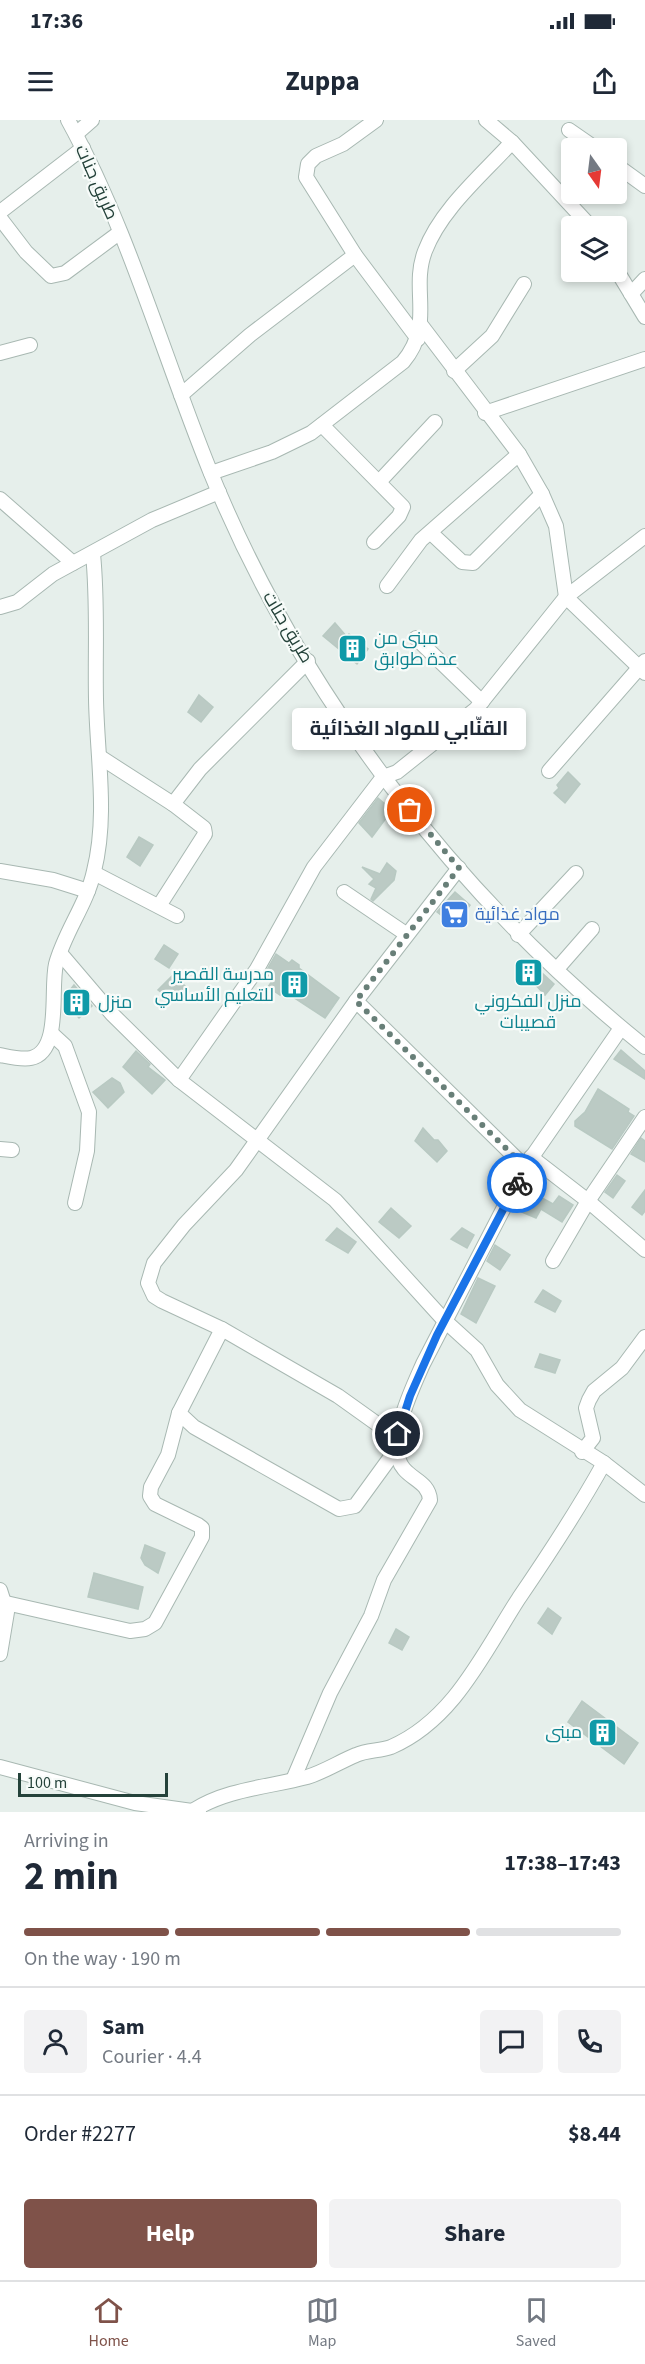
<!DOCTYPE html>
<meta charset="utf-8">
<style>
:root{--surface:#fff;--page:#f2f2f3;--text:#1f2937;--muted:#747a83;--line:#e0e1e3;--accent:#7f5249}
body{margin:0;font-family:"Source Sans 3",Cairo,sans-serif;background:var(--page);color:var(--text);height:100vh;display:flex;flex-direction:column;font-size:22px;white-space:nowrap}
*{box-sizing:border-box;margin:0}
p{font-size:20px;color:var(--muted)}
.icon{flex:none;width:33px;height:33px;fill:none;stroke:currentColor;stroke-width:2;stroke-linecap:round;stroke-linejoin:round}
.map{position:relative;height:1692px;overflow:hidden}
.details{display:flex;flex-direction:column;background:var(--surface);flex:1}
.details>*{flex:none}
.needle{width:39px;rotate:166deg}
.buttons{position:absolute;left:561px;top:18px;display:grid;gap:12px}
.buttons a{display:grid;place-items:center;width:66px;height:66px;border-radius:6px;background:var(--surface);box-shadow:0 3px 9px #0003;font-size:30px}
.scale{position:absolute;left:18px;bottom:15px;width:150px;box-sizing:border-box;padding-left:6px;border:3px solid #24423a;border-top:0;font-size:16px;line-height:21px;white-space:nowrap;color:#24423a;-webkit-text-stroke:4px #f7fbf9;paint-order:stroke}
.pin{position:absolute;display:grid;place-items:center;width:51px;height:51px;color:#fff;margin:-26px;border:3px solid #fff;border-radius:50%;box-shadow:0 2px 6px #0007}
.courier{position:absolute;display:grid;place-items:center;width:60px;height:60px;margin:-30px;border:4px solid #1a73e8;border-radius:50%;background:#fff;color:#222;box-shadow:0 2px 8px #0007}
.bubble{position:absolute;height:42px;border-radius:6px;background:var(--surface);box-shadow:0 3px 9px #0003;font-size:20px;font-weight:700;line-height:42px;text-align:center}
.summary em{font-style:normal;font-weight:700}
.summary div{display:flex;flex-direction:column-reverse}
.summary{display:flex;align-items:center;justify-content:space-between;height:102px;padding:0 24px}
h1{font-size:39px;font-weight:700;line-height:45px}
.bar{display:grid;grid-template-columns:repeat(4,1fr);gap:9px 6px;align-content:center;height:72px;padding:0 24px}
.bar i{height:8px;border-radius:4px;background:var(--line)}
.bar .active{background:var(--accent)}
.bar p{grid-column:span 4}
.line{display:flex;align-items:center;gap:15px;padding:0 24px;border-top:2px solid var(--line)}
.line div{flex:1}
.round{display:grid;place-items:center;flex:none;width:63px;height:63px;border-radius:6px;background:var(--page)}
.cta{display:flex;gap:12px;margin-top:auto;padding:12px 24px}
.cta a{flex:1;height:69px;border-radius:6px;background:var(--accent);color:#fff;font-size:24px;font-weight:700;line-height:69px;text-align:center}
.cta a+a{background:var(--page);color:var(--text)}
.status{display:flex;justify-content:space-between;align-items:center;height:42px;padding:0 30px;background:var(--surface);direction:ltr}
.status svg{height:16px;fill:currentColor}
header{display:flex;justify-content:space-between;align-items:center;height:78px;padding:0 24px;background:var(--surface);font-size:27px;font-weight:700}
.menu{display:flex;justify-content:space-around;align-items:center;height:84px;border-top:2px solid var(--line);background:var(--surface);font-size:16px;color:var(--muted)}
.menu a{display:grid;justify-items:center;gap:3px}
.menu .active{color:var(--accent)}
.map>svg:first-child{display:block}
.building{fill:#bbcac4;stroke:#b8c9c2;stroke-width:1.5}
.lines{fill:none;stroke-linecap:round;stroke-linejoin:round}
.minor-casing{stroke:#a8b8b2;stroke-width:16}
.minor{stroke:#fff;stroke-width:14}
.done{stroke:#687f78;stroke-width:6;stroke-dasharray:0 10.8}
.route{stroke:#1a73e8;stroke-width:8}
.labels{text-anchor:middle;stroke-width:4.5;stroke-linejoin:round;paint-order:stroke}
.street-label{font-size:18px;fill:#24423a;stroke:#f7fbf9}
.culture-label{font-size:18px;fill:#0d838f;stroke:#f7fbf9;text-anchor:start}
.shop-label{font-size:18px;fill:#366cbe;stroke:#f7fbf9;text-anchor:start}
</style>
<div class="status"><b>17:36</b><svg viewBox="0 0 49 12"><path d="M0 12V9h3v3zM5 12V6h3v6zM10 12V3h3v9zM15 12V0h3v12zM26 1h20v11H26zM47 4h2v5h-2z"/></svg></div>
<header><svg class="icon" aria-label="menu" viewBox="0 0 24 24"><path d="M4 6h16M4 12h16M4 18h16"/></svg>Zuppa<svg class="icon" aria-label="share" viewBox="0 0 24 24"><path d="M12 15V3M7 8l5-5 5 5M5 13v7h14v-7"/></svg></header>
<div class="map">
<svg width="645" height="1692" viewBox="0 0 645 1692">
<rect width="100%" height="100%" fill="#e6efeb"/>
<g class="building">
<path d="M335,503L347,517L349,514L368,529L357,544L323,516Z"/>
<path d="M199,575L213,587L201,602L188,592Z"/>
<path d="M568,652L580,664L565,683L554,673L559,668L557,665Z"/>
<path d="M378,678L392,690L372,717L359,703Z"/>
<path d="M139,717L153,725L140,746L127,737Z"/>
<path d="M387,743L396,751L394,760L373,781L371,779L376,768L369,764L374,759L362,747L380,754Z"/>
<path d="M455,772L470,785L455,806L437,792Z"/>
<path d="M164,825L178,834L169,848L155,839Z"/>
<path d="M276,834L289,843L292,840L299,845V848L339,878L325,898L284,871L280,875L268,867L272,861L264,855Z"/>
<path d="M528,840L554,864L545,875L531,860L528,864L518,853Z"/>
<path d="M172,856L188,868L174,882L158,870Z"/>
<path d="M74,865L92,886L79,898L63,879Z"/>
<path d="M621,930L645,951V959L614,939Z"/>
<path d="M136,931L150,944L148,947L165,960L152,974L123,947Z"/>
<path d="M112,958L120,963L124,972L108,988L93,972Z"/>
<path d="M598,969L629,989L628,992L634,996L612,1029L575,1006V1001L585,992Z"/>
<path d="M423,1008L434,1020H438L447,1031L437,1042L415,1021Z"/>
<path d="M641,1018L645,1021V1042L631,1034Z"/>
<path d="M617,1055L625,1061L613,1078L605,1072Z"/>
<path d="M645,1070V1091L642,1095L632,1087Z"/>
<path d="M532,1072L542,1075V1078L553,1084L559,1076L573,1085L562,1102L541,1089L536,1098L522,1092Z"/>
<path d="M391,1088L411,1106L399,1118L379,1102Z"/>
<path d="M337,1108L356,1122L348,1133L326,1120Z"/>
<path d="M462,1108L474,1115L467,1128L451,1119Z"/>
<path d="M495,1125L510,1135L500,1150L487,1141Z"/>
<path d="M478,1158L495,1166L476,1203L461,1194Z"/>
<path d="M543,1170L561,1181L555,1192L535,1182Z"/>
<path d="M540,1234L560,1240L555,1253L535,1247Z"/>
<path d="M145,1425L165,1433L158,1453L145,1445L141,1438Z"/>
<path d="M94,1453L143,1467L138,1489L88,1477Z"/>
<path d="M548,1488L561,1498L552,1514L538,1503Z"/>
<path d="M396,1509L409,1517L402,1530L389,1523Z"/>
<path d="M582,1581L638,1623L624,1644L568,1602Z"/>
</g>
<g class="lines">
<defs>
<g id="minor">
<path d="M68,0C128,109 163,235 210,351C301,575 457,776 645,927"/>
<path d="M376,0L343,24L316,36L308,44L306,57L355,135L418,219"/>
<path d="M486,0L512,22L590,106"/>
<path d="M569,10L595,28"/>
<path d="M76,14L92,0"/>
<path d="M616,45L645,66"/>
<path d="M0,92L83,28"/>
<path d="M0,98L26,132L51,156L65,153L119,113"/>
<path d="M616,149L645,197"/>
<path d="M631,174L645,159"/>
<path d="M421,205L519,334L542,374L556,406L566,477L645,553"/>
<path d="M0,233L30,225"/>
<path d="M454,251L492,216L524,164"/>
<path d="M181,275L250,215L355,135"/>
<path d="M485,293L645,239"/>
<path d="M322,305L403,387L399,396L374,422"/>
<path d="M211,353L272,332L311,313L403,242C435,204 410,170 425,131C441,89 482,55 512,22"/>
<path d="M379,362L435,302"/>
<path d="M0,379L73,443"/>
<path d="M431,413L462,442L473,443L542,374"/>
<path d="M387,466L421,420L519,334"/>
<path d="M0,487L17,482L53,454L152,400L219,372"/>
<path d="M416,518L482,582"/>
<path d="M100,637L173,684L200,649L308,541"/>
<path d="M549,651L645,541"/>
<path d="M0,751L53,760L88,771"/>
<path d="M94,753L177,796"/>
<path d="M344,772L406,814"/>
<path d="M159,786L205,714L204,708L173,684"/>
<path d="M518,815L576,753"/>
<path d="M60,833L112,894L179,960L335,1080L444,1200L477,1230L497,1265L520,1290L604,1343L645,1375"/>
<path d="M557,849L592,809"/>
<path d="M356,881L525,1047"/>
<path d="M52,914L65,926L89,992L87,1031L75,1083"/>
<path d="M0,935C10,937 22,940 31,938C62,931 50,869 56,844C65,811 87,784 94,751C108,695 97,637 96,579C95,531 98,483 93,434"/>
<path d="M179,960L257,849L314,747L383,657L397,652L476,589L566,477L645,416"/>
<path d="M0,1029L12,1030"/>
<path d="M531,1037L588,1081L645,1130"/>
<path d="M553,1141L588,1081L645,997"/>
<path d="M222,1209L179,1293L194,1307L339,1389L355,1386L395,1331"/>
<path d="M398,1313L380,1306L338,1276L222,1209L162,1181L154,1176L148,1163L154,1143L184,1105L236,1050L356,881L459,748"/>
<path d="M582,1332L593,1318L586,1288L589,1280L594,1271L622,1248L645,1217"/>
<path d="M0,1470L7,1492L0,1534"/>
<path d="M6,1483L130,1511L145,1509L155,1503L202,1417V1408L198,1405L155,1384L150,1376L151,1367L168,1335L179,1293"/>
<path d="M0,1647L135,1683L199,1692"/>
<path d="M293,1660L330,1573L371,1496L384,1460L430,1380C429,1363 413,1360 404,1349C384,1326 412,1269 423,1244L525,1047L621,908"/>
<path d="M194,1690C227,1669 269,1667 307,1657C324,1652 339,1642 356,1635C367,1630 380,1631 391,1627C454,1600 484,1532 519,1478C549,1434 578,1390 604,1343"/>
</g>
</defs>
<use href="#minor" class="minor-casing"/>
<use href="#minor" class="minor"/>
</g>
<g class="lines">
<path class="done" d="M410,690L459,748L356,881L525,1047L517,1063"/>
<path class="route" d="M398,1314L410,1276L437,1215L517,1063"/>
</g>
<defs>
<symbol id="building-square" viewBox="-11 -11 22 22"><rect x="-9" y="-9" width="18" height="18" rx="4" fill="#0f9aa8" stroke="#f7fbf9"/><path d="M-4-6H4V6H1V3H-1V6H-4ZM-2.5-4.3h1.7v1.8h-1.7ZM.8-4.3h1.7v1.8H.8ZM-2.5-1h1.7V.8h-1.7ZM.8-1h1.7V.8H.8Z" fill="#fff"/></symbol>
<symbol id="supermarket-square" viewBox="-11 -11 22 22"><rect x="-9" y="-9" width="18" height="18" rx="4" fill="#3f7fe0" stroke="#f7fbf9"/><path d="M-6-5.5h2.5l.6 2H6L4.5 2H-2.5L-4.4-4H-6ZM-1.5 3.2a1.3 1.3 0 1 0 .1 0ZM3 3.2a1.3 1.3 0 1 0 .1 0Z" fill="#fff"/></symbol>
</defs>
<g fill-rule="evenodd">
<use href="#building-square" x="336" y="512" width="33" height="33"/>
<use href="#supermarket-square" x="438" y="778" width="33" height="33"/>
<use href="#building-square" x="512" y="836" width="33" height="33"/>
<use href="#building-square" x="278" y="848" width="33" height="33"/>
<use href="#building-square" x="60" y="866" width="33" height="33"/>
<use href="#building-square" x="586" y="1596" width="33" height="33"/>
</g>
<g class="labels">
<g class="street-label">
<text transform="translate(97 62) rotate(66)" y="6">طريق جنات</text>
<text transform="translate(288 507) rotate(59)" y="6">طريق جنات</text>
</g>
<g class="culture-label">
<text x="374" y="524">مبنى من<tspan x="374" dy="21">عدة طوابق</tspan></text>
<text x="274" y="860" text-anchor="end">مدرسة القصير<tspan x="274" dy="21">للتعليم الأساسي</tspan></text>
<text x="528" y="887" text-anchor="middle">منزل الفكروني<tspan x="528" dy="21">قصيبات</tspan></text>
<text x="98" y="888">منزل</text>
<text x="582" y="1618" text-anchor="end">مبنى</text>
</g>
<g class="shop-label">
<text x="475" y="800">مواد غذائية</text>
</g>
</g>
</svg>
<div class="buttons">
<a><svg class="needle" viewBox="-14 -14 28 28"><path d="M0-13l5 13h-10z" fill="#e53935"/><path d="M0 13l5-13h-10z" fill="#747a83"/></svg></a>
<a><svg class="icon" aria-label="layers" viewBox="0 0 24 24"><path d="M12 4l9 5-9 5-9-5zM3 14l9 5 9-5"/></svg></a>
</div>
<div class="scale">100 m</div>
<div class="pin" style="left:410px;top:690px;background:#ea580c"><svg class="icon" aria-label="bag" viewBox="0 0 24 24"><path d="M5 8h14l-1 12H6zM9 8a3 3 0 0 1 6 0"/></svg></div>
<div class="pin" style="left:398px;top:1314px;background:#1f2937"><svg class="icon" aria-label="home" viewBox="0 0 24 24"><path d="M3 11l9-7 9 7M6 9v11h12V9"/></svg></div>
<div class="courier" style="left:517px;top:1063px"><svg class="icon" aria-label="bike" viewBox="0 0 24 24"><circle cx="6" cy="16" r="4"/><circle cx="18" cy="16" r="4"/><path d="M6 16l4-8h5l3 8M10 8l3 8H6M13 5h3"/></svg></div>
<div class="bubble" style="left:292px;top:588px;width:234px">القنّابي للمواد الغذائية</div>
</div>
<section class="details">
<div class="summary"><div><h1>2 min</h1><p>Arriving in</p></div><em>17:38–17:43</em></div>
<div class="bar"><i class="active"></i><i class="active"></i><i class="active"></i><i></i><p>On the way · 190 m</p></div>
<div class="line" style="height:108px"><a class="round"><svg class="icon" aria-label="person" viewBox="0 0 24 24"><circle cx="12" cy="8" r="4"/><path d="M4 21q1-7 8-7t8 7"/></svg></a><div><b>Sam</b><p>Courier · 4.4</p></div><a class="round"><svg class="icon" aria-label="chat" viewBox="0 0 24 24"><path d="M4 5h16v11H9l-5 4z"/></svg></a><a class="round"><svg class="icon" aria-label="phone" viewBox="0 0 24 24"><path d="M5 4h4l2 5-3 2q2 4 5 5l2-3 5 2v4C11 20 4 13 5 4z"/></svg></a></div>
<div class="line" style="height:78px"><div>Order #2277</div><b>$8.44</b></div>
<div class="cta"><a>Help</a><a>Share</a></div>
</section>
<nav class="menu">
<a class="active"><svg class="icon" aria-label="home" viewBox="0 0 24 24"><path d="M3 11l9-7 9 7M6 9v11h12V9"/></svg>Home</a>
<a><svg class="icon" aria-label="map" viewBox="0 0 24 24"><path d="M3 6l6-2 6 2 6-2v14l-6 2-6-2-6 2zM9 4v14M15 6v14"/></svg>Map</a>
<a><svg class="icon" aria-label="saved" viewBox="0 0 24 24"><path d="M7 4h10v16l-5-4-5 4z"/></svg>Saved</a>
</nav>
